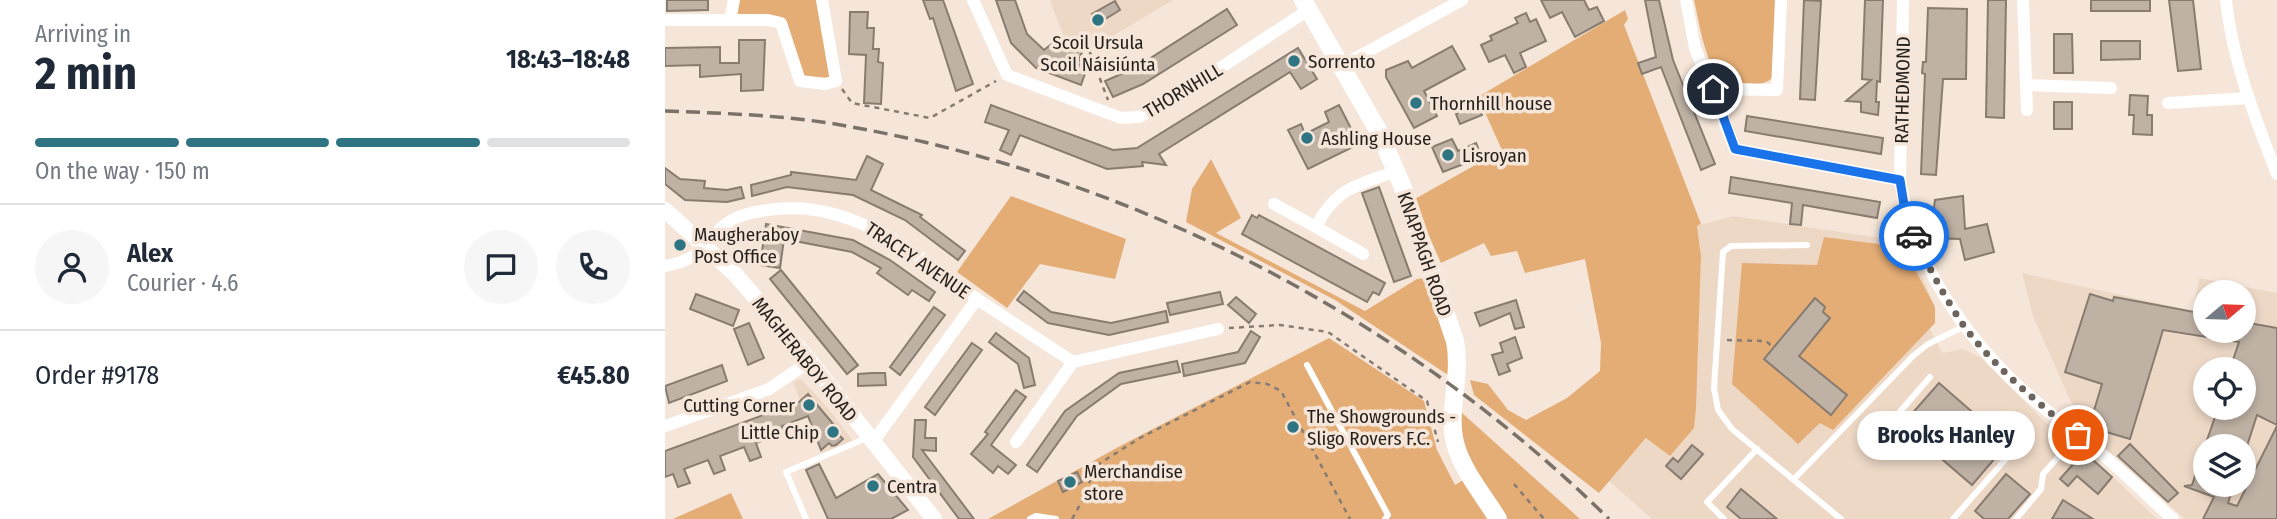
<!DOCTYPE html>
<meta charset="utf-8">
<style>
:root{--surface:#fff;--page:#f6f6f7;--text:#1f2937;--muted:#747a83;--line:#e0e1e3;--accent:#2f7483}
body{margin:0;font-family:"Fira Sans Condensed",sans-serif;background:var(--page);color:var(--text);height:100vh;display:flex;flex-direction:column;font-size:26px;white-space:nowrap}
*{box-sizing:border-box;margin:0}
p{font-size:23px;color:var(--muted)}
.icon{flex:none;width:38px;height:38px;fill:none;stroke:currentColor;stroke-width:2;stroke-linecap:round;stroke-linejoin:round}
.map{position:relative;flex:1;overflow:hidden}
.panel{display:flex;flex-direction:column;background:var(--surface);width:665px}
.panel>*{flex:none}
.needle{width:46px;rotate:71deg}
.tools{position:absolute;left:1528px;top:280px;display:grid;gap:14px}
.tools a{display:grid;place-items:center;width:63px;height:63px;border-radius:50%;background:var(--surface);box-shadow:0 4px 10px #0003;font-size:35px}
.pin{position:absolute;display:grid;place-items:center;width:60px;height:60px;color:#fff;margin:-30px;border:4px solid #fff;border-radius:50%;box-shadow:0 2px 7px #0007}
.courier{position:absolute;display:grid;place-items:center;width:70px;height:70px;margin:-35px;border:5px solid #1a73e8;border-radius:50%;background:#fff;color:#222;box-shadow:0 2px 9px #0007}
.bubble{position:absolute;height:49px;border-radius:24px;background:var(--surface);box-shadow:0 4px 10px #0003;font-size:23px;font-weight:700;line-height:49px;text-align:center}
.overview em{font-style:normal;font-weight:700}
.overview div{display:flex;flex-direction:column-reverse}
.overview{display:flex;align-items:center;justify-content:space-between;height:119px;padding:0 35px}
h1{font-size:46px;font-weight:700;line-height:52px}
.bar{display:grid;grid-template-columns:repeat(4,1fr);gap:10px 7px;align-content:center;height:84px;padding:0 35px}
.bar i{height:9px;border-radius:5px;background:var(--line)}
.bar .active{background:var(--accent)}
.bar p{grid-column:span 4}
.line{display:flex;align-items:center;gap:18px;padding:0 35px;border-top:2px solid var(--line)}
.line div{flex:1}
.round{display:grid;place-items:center;flex:none;width:74px;height:74px;border-radius:37px;background:var(--page)}
main{display:flex;flex:1;min-height:0}
.map>svg:first-child{display:block}
.built{fill:#edd8c6;fill-rule:evenodd}
.green{fill:#e5ad76}
.building{fill:#bfb2a5;stroke:#887c70;stroke-width:2}
.lines{fill:none;stroke-linecap:round;stroke-linejoin:round}
.path{stroke:#867c73;stroke-width:2.5;stroke-dasharray:5 5;stroke-linecap:butt}
.service{stroke:#fff;stroke-width:6}
.minor{stroke:#fff;stroke-width:12}
.tertiary{stroke:#fff;stroke-width:16}
.secondary{stroke:#fff;stroke-width:18}
.rail{stroke:#7a7168;stroke-width:3.5;stroke-dasharray:14 7;stroke-linecap:butt}
.done{stroke:#6d655d;stroke-width:7;stroke-dasharray:0 12.6}
.route{stroke:#1a73e8;stroke-width:9}
.poi-dot{fill:#2f7483;stroke:#f5e6d9;stroke-width:2.5}
.labels{text-anchor:middle;stroke-width:7;stroke-linejoin:round;paint-order:stroke}
.poi-label{font-size:19px;fill:#241f1a;stroke:#f5e6d9;text-anchor:start}
.street-label{font-size:19px;fill:#241f1a;stroke:#f5e6d9}
</style>
<main>
<section class="panel">
<div class="overview"><div><h1>2 min</h1><p>Arriving in</p></div><em>18:43–18:48</em></div>
<div class="bar"><i class="active"></i><i class="active"></i><i class="active"></i><i></i><p>On the way · 150 m</p></div>
<div class="line" style="height:126px"><a class="round"><svg class="icon" aria-label="person" viewBox="0 0 24 24"><circle cx="12" cy="8" r="4"/><path d="M4 21q1-7 8-7t8 7"/></svg></a><div><b>Alex</b><p>Courier · 4.6</p></div><a class="round"><svg class="icon" aria-label="chat" viewBox="0 0 24 24"><path d="M4 5h16v11H9l-5 4z"/></svg></a><a class="round"><svg class="icon" aria-label="phone" viewBox="0 0 24 24"><path d="M5 4h4l2 5-3 2q2 4 5 5l2-3 5 2v4C11 20 4 13 5 4z"/></svg></a></div>
<div class="line" style="height:91px"><div>Order #9178</div><b>€45.80</b></div>
</section>
<div class="map">
<svg width="1612" height="519" viewBox="0 0 1612 519">
<rect width="100%" height="100%" fill="#f5e6d9"/>
<g class="built">
<path d="M385,0H508L421,52L419,43L400,40Z"/>
<path d="M1068,216L1243,242L1270,307V323L1265,329L1277,353L1298,349L1315,357L1381,423L1422,452L1492,519H987L944,481L982,438L1005,456L1029,428L1036,256L1032,226Z"/>
<path d="M1357,273L1528,311L1534,278L1612,293V519H1520L1426,436L1424,427L1405,400L1368,316ZM1540,292H1578V331H1540ZM1540,369H1578V408H1540ZM1540,446H1578V485H1540Z"/>
<path d="M136,379L163,408L188,441L156,453L128,382Z"/>
</g>
<g class="green">
<path d="M74,0H152L167,78L136,77L116,20L69,16Z"/>
<path d="M1029,0H1111L1109,76C1100,86 1091,84 1078,83C1073,83 1066,83 1062,82C1041,75 1034,20 1029,0Z"/>
<path d="M960,10L963,19L959,25L1036,224L1032,226L1036,256L1031,408L1029,428L1005,456L981,438L934,493L809,395L805,380L823,384L843,410L861,420L902,398L935,371L936,343L920,259L860,273L852,251L826,256L819,243L776,263L748,200L837,150L813,97Z"/>
<path d="M546,159L576,218L551,233L700,311L752,279L761,278L785,342L789,379L670,300L521,222L527,189Z"/>
<path d="M346,196L461,239L450,279L375,264L342,308L292,272Z"/>
<path d="M1159,237L1238,247L1270,307V323L1168,430L1155,423L1133,444L1067,384L1077,263L1152,265Z"/>
<path d="M664,338L759,401L772,450L790,485L800,479L826,519H323L457,445Z"/>
<path d="M796,412L915,519H841C818,483 795,457 796,412Z"/>
<path d="M66,493L78,519H8Z"/>
</g>
<g class="building">
<path d="M2,0H43V10L2,11Z"/>
<path d="M258,0H278L308,84L291,91L268,18L265,19Z"/>
<path d="M331,0H350L362,34L379,50L394,38L419,46L413,64L422,68L416,85L371,68L346,43Z"/>
<path d="M876,0H919L924,10L932,7L939,21L910,37L897,12L885,18Z"/>
<path d="M980,0H994L1008,60L1050,164L1036,170L996,67L977,74L973,63L991,57Z"/>
<path d="M1139,0L1156,1L1150,100L1135,99Z"/>
<path d="M1200,0H1218L1215,82L1212,81L1211,102H1214L1213,115L1196,112V102L1181,101L1206,80L1197,79Z"/>
<path d="M1323,0H1341L1339,118L1321,117Z"/>
<rect x="1426" y="0" width="59" height="11"/>
<path d="M1504,0H1528L1536,69L1513,71Z"/>
<path d="M450,1L455,10L432,24L427,14Z"/>
<path d="M1263,8L1302,9L1301,79H1278L1271,175L1256,174L1260,74L1257,73L1258,62H1261Z"/>
<path d="M562,9L572,25L478,84L448,97L440,81L470,68Z"/>
<path d="M185,12H203L202,28H209L208,49H214L213,62L218,63L216,104L199,103L201,55L184,54Z"/>
<path d="M861,13L865,22L871,19L881,41L855,53L861,67L849,73L840,55L824,62L816,45L827,40L825,36L853,23L850,18Z"/>
<path d="M1389,34H1407L1408,73H1389Z"/>
<path d="M74,40H100L98,90L76,91V74L35,77V65L0,66V48L55,47V63H74Z"/>
<path d="M1436,41H1475V59L1436,60Z"/>
<path d="M787,46L800,69L759,91L772,116L749,128L721,77V70L743,61L747,68Z"/>
<path d="M633,48L652,79L636,89L625,72L494,154L501,165L477,162L478,166L442,169L355,135L346,155L335,150L344,130L320,122L326,105L448,150L472,148Z"/>
<path d="M1465,95L1483,96L1482,115H1487V135L1468,134L1469,115H1464Z"/>
<rect x="1389" y="102" width="18" height="27"/>
<path d="M812,104L817,115L795,124L791,114Z"/>
<path d="M674,105L694,144L643,169L623,130L636,124L640,134L664,122L660,112Z"/>
<path d="M1082,116L1218,138L1216,154L1080,131Z"/>
<path d="M787,139L793,151L811,143L817,157L778,172L767,147Z"/>
<path d="M202,156L218,164L206,190L257,215L255,217L300,251L293,260L240,220L188,195L122,187L87,196L86,185L126,175V172L191,180Z"/>
<path d="M0,168L15,179L40,181L39,188L62,190L76,187L79,198L62,202L20,200L0,184Z"/>
<path d="M1066,177L1215,202L1212,218L1138,205L1136,225L1125,224L1127,203L1064,193Z"/>
<path d="M714,187L746,276L729,282L697,193Z"/>
<path d="M1298,196L1300,229L1322,224L1329,252L1300,260L1295,239L1265,238L1270,200Z"/>
<path d="M587,215L592,218L594,215L720,283L714,295L708,292L702,302L577,234Z"/>
<path d="M101,224L188,240L225,260L270,292L264,301L247,290L243,295L212,273L216,268L187,252L119,239L115,268L95,265Z"/>
<path d="M116,270L193,365L182,374L105,279Z"/>
<path d="M359,291L386,312L446,323L501,311L503,322L444,335L383,323L352,300Z"/>
<path d="M555,292L558,304L505,315L502,303Z"/>
<path d="M31,294L74,310L68,326L25,309Z"/>
<path d="M1425,294L1448,301L1449,297L1540,314V331H1578V322L1612,328V425L1592,415L1582,446H1540L1553,408H1578V369H1565L1574,342L1498,330L1465,439L1424,427L1437,384L1400,372Z"/>
<path d="M571,297L591,314L584,323L563,305Z"/>
<path d="M1150,298L1160,307L1158,312L1165,318L1134,356L1182,395L1166,415L1099,359Z"/>
<path d="M851,300L859,327L850,329L845,313L815,326L810,313Z"/>
<path d="M269,307L280,315L235,375L225,367Z"/>
<path d="M84,323L99,358L83,365L69,329Z"/>
<path d="M586,331L595,337L580,363L519,376L517,364L573,352Z"/>
<path d="M331,333L364,358L370,385L359,388L353,364L324,342Z"/>
<path d="M850,337L857,358L842,364L845,371L834,375L827,355L838,352L835,343Z"/>
<path d="M307,343L317,350L270,415L260,407Z"/>
<path d="M512,361L515,372L456,384L412,416L372,472L362,465L400,411L454,373Z"/>
<path d="M57,365L62,381L4,403L0,386Z"/>
<path d="M207,373H220L221,385L193,386V374Z"/>
<path d="M1274,383L1343,443L1307,485L1237,425Z"/>
<path d="M351,390L361,397L326,445L351,465L343,474L333,466L328,473L306,454L323,434L320,432Z"/>
<path d="M143,394L174,431L172,433L178,439L171,445L167,446L164,443L156,450L143,416L117,426L120,433L91,443L96,457L85,461L79,447L55,456L60,470L49,474L43,460L19,469L25,483L13,487L8,474L0,477V451L134,402Z"/>
<path d="M250,420H261L260,438H271V451L257,450L309,519H294L248,457Z"/>
<path d="M1612,426V519H1538L1549,497L1519,486L1527,485L1538,452L1540,485H1569L1563,503L1572,506Z"/>
<path d="M1465,444L1513,493L1503,502L1453,456Z"/>
<path d="M1027,445L1038,454L1016,479L1001,466L1008,458L1013,462Z"/>
<path d="M1419,452L1447,477L1433,494L1412,476L1403,486L1395,479Z"/>
<path d="M154,464L171,498L213,474L243,510L226,519H163L141,470Z"/>
<path d="M412,472L417,482L398,492L393,481Z"/>
<path d="M1341,474L1365,494L1343,519H1319L1310,511Z"/>
<path d="M1076,489L1112,519H1076L1062,507Z"/>
<path d="M1398,500L1428,519H1387Z"/>
</g>
<g class="lines">
<g class="path">
<path d="M424,50L443,100"/>
<path d="M177,89L187,103L265,118L331,81"/>
<path d="M564,328L615,325L663,332L762,401L773,442"/>
<path d="M1062,340L1101,341L1109,348"/>
<path d="M849,484L879,519"/>
<path d="M407,519L420,496L429,467L475,438L585,382L602,384L616,391L685,519"/>
</g>
<g class="service">
<path d="M1142,245L1066,246L1058,252L1049,388L1053,410L1067,429L1176,519"/>
<path d="M642,365L723,515L720,519"/>
<path d="M1226,422L1265,377"/>
<path d="M1129,479L1248,356L1263,344L1300,326"/>
<path d="M141,519L121,472L202,438"/>
<path d="M365,519L371,516L391,519"/>
<path d="M1059,519L1042,502L1092,449"/>
<path d="M1288,519L1361,436L1360,426L1349,416"/>
<path d="M1351,519L1376,489L1378,474L1413,435"/>
</g>
<g class="minor">
<path d="M308,0L342,75L456,118L474,117L525,88L643,10"/>
<path d="M1021,0L1030,48L1070,149L1235,180L1238,0"/>
<path d="M1358,0L1362,110"/>
<path d="M1561,0C1567,60 1590,118 1612,174"/>
<path d="M0,20H103L116,23L135,81L160,84L171,81L157,0"/>
<path d="M65,20L69,0"/>
<path d="M678,65L797,0"/>
<path d="M1362,85L1446,88"/>
<path d="M1048,89L1112,90L1116,0"/>
<path d="M1503,103L1584,98"/>
<path d="M1235,180C1247,261 1301,339 1361,393C1388,417 1418,437 1445,461C1466,479 1487,500 1508,519"/>
<path d="M609,204L651,227"/>
<path d="M698,254L651,227C671,187 692,186 731,171"/>
<path d="M0,266C10,264 22,261 30,255C45,244 52,227 69,219C83,212 96,211 111,209C190,201 252,255 312,299"/>
<path d="M0,426L104,389L145,361"/>
<path d="M208,442L312,299L408,362L553,329"/>
<path d="M351,442L408,362"/>
</g>
<path class="tertiary" d="M0,210L70,274L145,361L269,519"/>
<path class="secondary" d="M638,0L714,132L737,185L790,341C797,376 782,413 790,443C797,470 819,496 833,519"/>
<path class="rail" d="M0,111C55,113 110,115 164,123C456,171 733,312 944,519"/>
</g>
<g class="lines">
<path class="done" d="M1249,236C1263,266 1280,298 1299,326C1330,368 1373,403 1413,435"/>
<path class="route" d="M1048,89L1070,149L1235,180L1239,205L1249,236"/>
</g>
<g class="poi-dot">
<circle cx="433" cy="20" r="7"/>
<circle cx="629" cy="61" r="7"/>
<circle cx="751" cy="103" r="7"/>
<circle cx="642" cy="138" r="7"/>
<circle cx="783" cy="155" r="7"/>
<circle cx="15" cy="245" r="7"/>
<circle cx="144" cy="405" r="7"/>
<circle cx="628" cy="427" r="7"/>
<circle cx="168" cy="432" r="7"/>
<circle cx="405" cy="482" r="7"/>
<circle cx="208" cy="486" r="7"/>
</g>
<g class="labels">
<g class="poi-label">
<text x="433" y="49" text-anchor="middle">Scoil Ursula<tspan x="433" dy="22">Scoil Náisiúnta</tspan></text>
<text x="643" y="68">Sorrento</text>
<text x="765" y="110">Thornhill house</text>
<text x="656" y="145">Ashling House</text>
<text x="797" y="162">Lisroyan</text>
<text x="29" y="241">Maugheraboy<tspan x="29" dy="22">Post Office</tspan></text>
<text x="130" y="412" text-anchor="end">Cutting Corner</text>
<text x="642" y="423">The Showgrounds -<tspan x="642" dy="22">Sligo Rovers F.C.</tspan></text>
<text x="154" y="439" text-anchor="end">Little Chip</text>
<text x="419" y="478">Merchandise<tspan x="419" dy="22">store</tspan></text>
<text x="222" y="493">Centra</text>
</g>
<g class="street-label">
<text transform="translate(518 90) rotate(-31)" y="7">THORNHILL</text>
<text transform="translate(1237 90) rotate(-89)" y="7">RATHEDMOND</text>
<text transform="translate(760 254) rotate(71)" y="7">KNAPPAGH ROAD</text>
<text transform="translate(253 260) rotate(34)" y="7">TRACEY AVENUE</text>
<text transform="translate(140 359) rotate(51)" y="7">MAGHERABOY ROAD</text>
</g>
</g>
</svg>
<div class="tools">
<a><svg class="needle" viewBox="-14 -14 28 28"><path d="M0-13l5 13h-10z" fill="#e53935"/><path d="M0 13l5-13h-10z" fill="#747a83"/></svg></a>
<a><svg class="icon" aria-label="locate" viewBox="0 0 24 24"><circle cx="12" cy="12" r="6"/><path d="M12 2v4M12 18v4M2 12h4M18 12h4"/></svg></a>
<a><svg class="icon" aria-label="layers" viewBox="0 0 24 24"><path d="M12 4l9 5-9 5-9-5zM3 14l9 5 9-5"/></svg></a>
</div>
<div class="pin" style="left:1413px;top:435px;background:#ea580c"><svg class="icon" aria-label="bag" viewBox="0 0 24 24"><path d="M5 8h14l-1 12H6zM9 8a3 3 0 0 1 6 0"/></svg></div>
<div class="pin" style="left:1048px;top:89px;background:#1f2937"><svg class="icon" aria-label="home" viewBox="0 0 24 24"><path d="M3 11l9-7 9 7M6 9v11h12V9"/></svg></div>
<div class="courier" style="left:1249px;top:236px"><svg class="icon" aria-label="car" viewBox="0 0 24 24"><path d="M5 17H2v-5l4-1 3-4h7l3 4 3 1v5h-3M9 17h6M6 11h13"/><circle cx="7" cy="17" r="2"/><circle cx="17" cy="17" r="2"/></svg></div>
<div class="bubble" style="left:1192px;top:411px;width:178px">Brooks Hanley</div>
</div>
</main>
